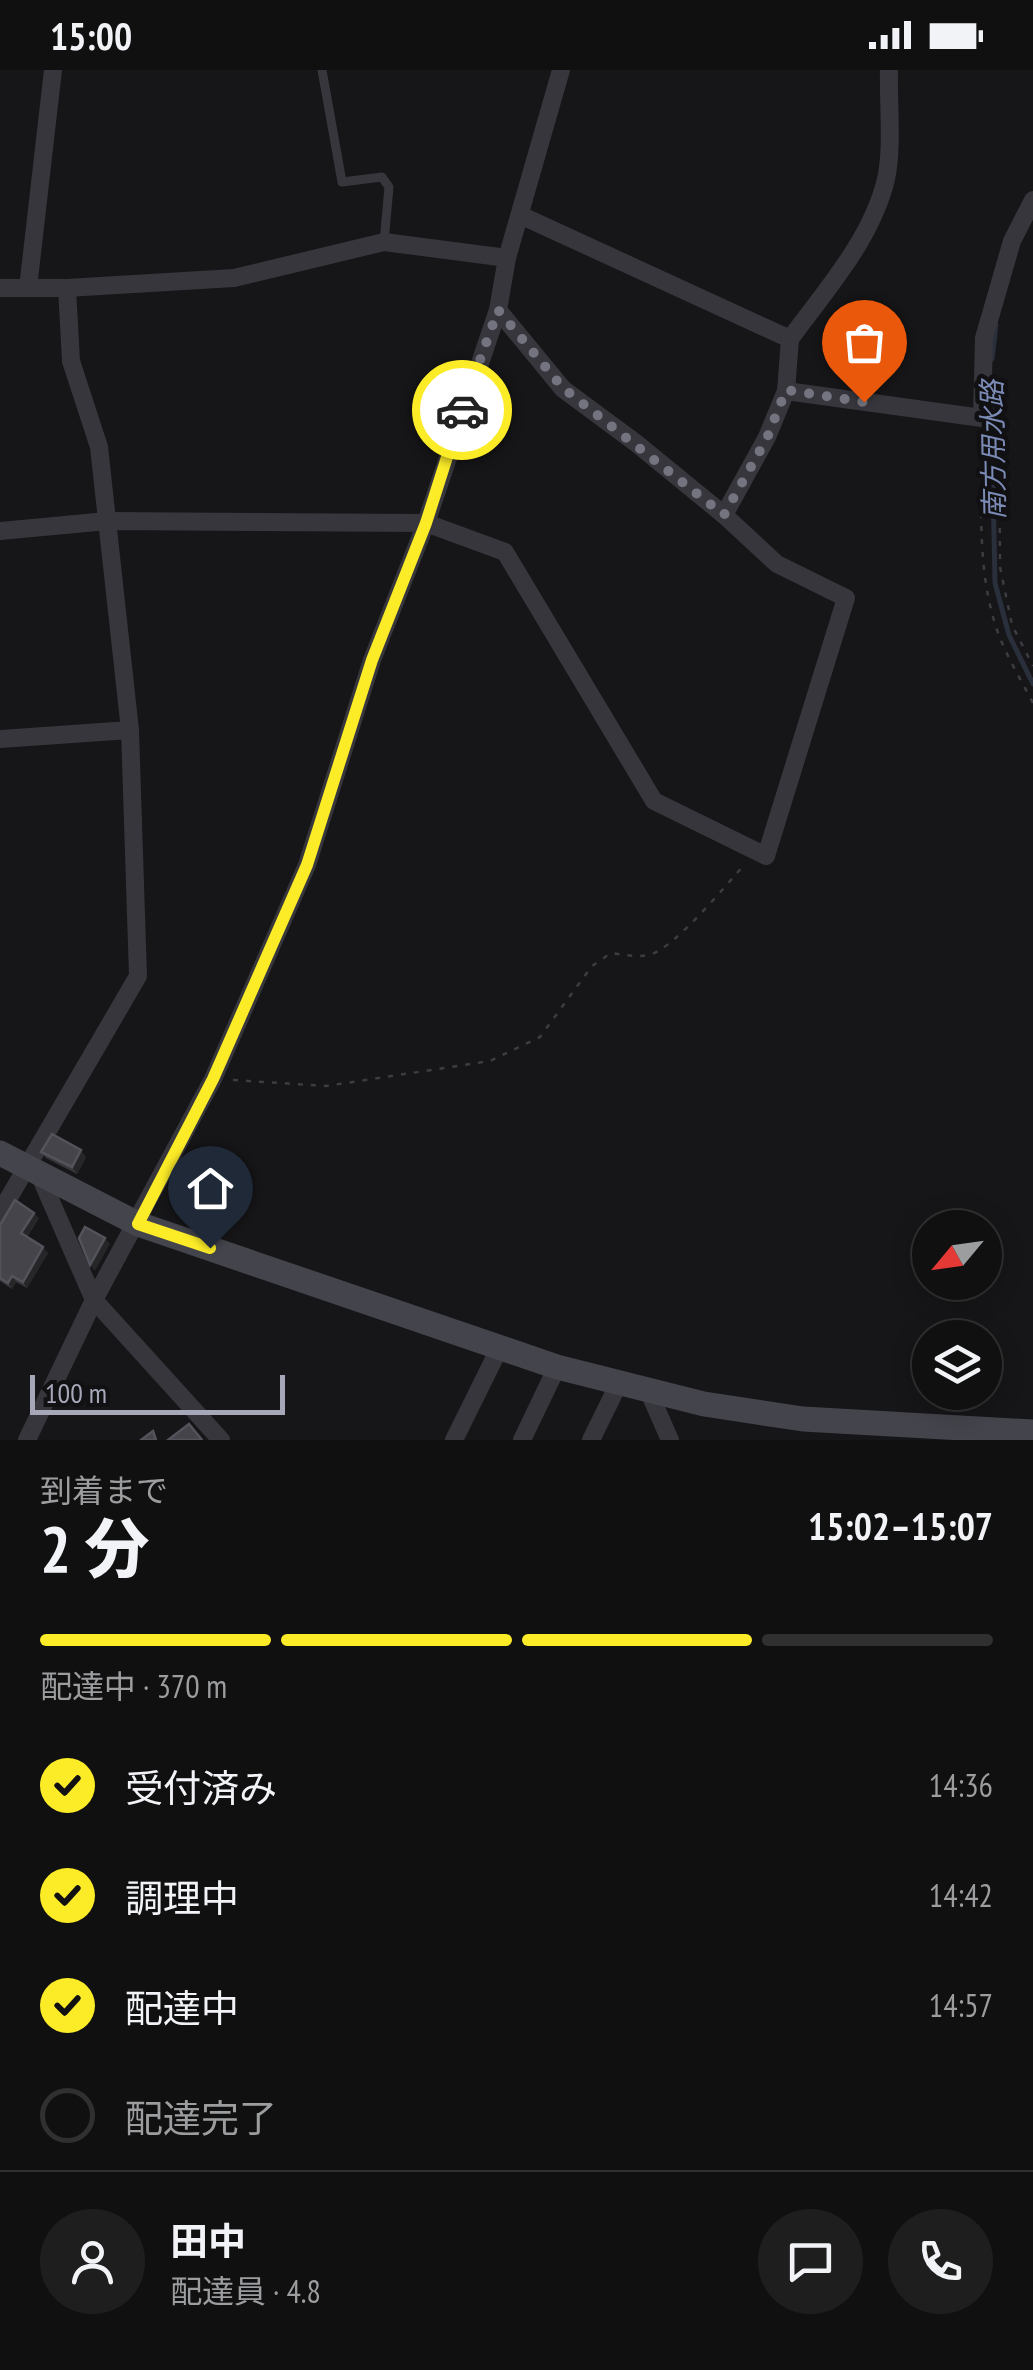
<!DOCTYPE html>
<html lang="ja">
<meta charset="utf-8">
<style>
:root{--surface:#101011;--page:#1e1e1f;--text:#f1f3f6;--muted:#9c9d9f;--line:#303031;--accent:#fcec28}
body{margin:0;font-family:"PT Sans Narrow","Noto Sans JP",sans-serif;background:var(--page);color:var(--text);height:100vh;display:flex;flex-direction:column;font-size:38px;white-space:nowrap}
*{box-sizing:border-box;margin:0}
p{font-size:32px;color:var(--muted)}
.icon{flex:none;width:55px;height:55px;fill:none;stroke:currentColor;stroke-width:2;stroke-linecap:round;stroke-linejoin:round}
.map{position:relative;height:1370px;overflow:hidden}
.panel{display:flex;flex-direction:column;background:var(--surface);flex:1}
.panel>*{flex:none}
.needle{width:65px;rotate:241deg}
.buttons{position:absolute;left:912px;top:1140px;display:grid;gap:20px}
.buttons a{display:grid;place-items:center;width:90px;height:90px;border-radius:50%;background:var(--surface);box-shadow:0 5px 25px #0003,0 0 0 2px var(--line);font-size:50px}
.scale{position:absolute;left:30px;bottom:25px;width:255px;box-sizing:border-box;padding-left:10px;border:5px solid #a6a7b8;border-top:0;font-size:28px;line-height:35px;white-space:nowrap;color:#a6a7b8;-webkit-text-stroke:8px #111012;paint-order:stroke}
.pin{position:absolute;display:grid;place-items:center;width:85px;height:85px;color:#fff;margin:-102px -42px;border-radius:50% 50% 50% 0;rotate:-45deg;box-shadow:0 0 10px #0007}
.pin .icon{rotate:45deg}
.courier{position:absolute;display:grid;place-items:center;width:100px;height:100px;margin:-50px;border:8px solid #fcec28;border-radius:50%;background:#fff;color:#222;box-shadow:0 2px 12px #0007}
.summary em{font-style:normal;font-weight:800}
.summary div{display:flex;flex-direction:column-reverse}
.summary{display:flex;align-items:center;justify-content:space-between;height:170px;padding:0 40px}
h1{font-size:65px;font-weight:800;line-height:75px}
.bar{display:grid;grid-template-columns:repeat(4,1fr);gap:15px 10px;align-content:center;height:120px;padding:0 40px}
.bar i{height:12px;border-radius:8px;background:var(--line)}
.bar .on{background:var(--accent)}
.bar p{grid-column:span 4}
.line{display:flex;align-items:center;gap:25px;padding:0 40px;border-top:2px solid var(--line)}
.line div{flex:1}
.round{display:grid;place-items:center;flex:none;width:105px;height:105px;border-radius:52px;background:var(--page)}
ol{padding:0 40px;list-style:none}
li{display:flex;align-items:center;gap:30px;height:110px}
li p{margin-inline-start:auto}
li .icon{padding:10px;border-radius:50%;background:var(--accent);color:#111;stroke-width:4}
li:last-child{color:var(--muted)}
li i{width:55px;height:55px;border:5px solid var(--line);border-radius:50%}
.status{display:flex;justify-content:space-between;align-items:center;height:70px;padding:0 50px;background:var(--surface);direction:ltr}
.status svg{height:28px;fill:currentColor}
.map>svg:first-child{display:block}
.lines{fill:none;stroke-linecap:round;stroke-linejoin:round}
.stream{stroke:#2a2f3c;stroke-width:5}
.path{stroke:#3c3c43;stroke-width:2.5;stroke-dasharray:5 8;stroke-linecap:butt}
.lane{stroke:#36363c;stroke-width:9}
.street{stroke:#36363c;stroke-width:18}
.secondary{stroke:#44444c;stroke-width:25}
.wall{fill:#38383c}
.shaded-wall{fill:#262528}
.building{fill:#44444a;stroke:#53545b;stroke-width:2.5}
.done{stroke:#747480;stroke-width:10;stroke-dasharray:0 18}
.route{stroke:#fcec28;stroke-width:12}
.labels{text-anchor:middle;stroke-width:9;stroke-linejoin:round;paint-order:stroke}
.water-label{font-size:28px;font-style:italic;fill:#7b8bb5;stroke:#111012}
</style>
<div class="status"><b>15:00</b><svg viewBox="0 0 49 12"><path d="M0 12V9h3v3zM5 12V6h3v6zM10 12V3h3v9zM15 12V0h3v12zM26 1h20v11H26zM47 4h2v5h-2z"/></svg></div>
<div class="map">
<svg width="1033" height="1370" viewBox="0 0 1033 1370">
<rect width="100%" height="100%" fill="#161517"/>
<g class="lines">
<g class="stream">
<path d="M992,289L996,255"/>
<path d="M991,320L995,513L1009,565L1033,614"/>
</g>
<g class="path">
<path d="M999,354L1000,497L1012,555L1033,596"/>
<path d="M982,365C982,429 976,495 996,557C1005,584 1020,608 1033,633"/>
<path d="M233,1010L326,1016L490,991L540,967L592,896L611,883C625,885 638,888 652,884C677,875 726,815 745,794"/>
</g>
<path class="lane" d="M322,0L342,112L382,107L389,117L384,172"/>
<g class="street">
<path d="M520,145L790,269C825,221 872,169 886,109C893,78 888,33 889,0"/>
<path d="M0,218H67L234,208L384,172L507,188"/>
<path d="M28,218L53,0"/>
<path d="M786,321L982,348L984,268L1012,171L1033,130"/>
<path d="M724,445L767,367L786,321L790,269"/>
<path d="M0,461L107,451L426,453L505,482L654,731L766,786L846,528L777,494L724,445L636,373L563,319L498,240"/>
<path d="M0,669L130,660"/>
<path d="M39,1104L94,1230L221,1370"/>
<path d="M0,1143L138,906L130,660L99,377L71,291L67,218"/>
<path d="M648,1320L670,1370"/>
<path d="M27,1370L94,1230L213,1009L307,795L372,590L426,453L498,240L507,188L561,0"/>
<path d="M454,1370L500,1277"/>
<path d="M522,1370L557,1297"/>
<path d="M591,1370L619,1313"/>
</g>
<path class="secondary" d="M0,1083L138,1154L557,1297L704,1334L803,1349L1033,1362"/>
</g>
<g class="wall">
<path d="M41,1082L86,1087L77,1104L46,1088Z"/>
<path d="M39,1148L27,1167L48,1183L27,1218L16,1212L12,1219L0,1211V1155Z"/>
</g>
<g class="shaded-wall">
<path d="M81,1080L86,1087L77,1104L72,1097Z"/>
<path d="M34,1143L39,1148L25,1169L21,1163Z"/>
<path d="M105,1168L110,1174L95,1201L90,1195Z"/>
<path d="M43,1177L48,1183L27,1218L23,1212Z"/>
<path d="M12,1206L16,1212L12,1219L8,1213Z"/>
</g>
<g class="building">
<path d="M52,1064L81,1080L72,1097L41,1082Z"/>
<path d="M15,1130L34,1143L21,1163L43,1177L23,1212L12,1206L8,1213L0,1208V1155Z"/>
<path d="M85,1157L105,1168L90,1195L79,1168Z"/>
<path d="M189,1354L202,1370H168Z"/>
<path d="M153,1361L156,1370H141Z"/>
</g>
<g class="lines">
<path class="done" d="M462,340L498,240L563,318L724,445L767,368L786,320L864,332"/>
<path class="route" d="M210,1178L138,1154L213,1009L307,795L372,590L426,453L462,340"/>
</g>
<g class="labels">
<g class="water-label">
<text transform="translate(993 380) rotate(-91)" y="10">南方用水路</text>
</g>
</g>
</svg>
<div class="buttons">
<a><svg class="needle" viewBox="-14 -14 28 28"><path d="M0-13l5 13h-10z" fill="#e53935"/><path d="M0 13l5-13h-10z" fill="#9c9d9f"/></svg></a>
<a><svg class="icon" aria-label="layers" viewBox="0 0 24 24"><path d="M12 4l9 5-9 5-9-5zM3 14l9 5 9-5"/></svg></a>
</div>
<div class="scale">100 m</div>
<div class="pin" style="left:864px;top:332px;background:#ea580c"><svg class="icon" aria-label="bag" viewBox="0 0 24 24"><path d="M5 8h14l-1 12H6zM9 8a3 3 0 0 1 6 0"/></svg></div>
<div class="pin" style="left:210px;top:1178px;background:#1f2937"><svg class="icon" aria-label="home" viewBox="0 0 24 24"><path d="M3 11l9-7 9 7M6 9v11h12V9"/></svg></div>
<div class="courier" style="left:462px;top:340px"><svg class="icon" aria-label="car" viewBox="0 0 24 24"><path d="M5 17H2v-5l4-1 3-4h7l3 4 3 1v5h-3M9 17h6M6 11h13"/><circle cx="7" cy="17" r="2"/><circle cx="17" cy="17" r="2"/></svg></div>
</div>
<section class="panel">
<div class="summary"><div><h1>2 分</h1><p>到着まで</p></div><em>15:02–15:07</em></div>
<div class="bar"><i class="on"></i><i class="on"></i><i class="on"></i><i></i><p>配達中 · 370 m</p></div>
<ol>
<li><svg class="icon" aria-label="check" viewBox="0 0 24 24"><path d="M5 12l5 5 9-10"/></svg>受付済み<p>14:36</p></li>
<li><svg class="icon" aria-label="check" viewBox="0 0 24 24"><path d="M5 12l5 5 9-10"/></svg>調理中<p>14:42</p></li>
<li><svg class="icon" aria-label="check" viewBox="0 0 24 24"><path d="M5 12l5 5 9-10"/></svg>配達中<p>14:57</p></li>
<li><i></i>配達完了</li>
</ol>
<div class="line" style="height:180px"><a class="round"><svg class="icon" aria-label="person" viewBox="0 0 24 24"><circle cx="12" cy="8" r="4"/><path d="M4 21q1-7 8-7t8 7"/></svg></a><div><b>田中</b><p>配達員 · 4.8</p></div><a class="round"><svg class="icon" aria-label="chat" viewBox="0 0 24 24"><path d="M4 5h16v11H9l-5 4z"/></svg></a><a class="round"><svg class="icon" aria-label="phone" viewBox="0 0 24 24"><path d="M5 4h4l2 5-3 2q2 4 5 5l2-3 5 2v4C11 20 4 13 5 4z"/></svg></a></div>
</section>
